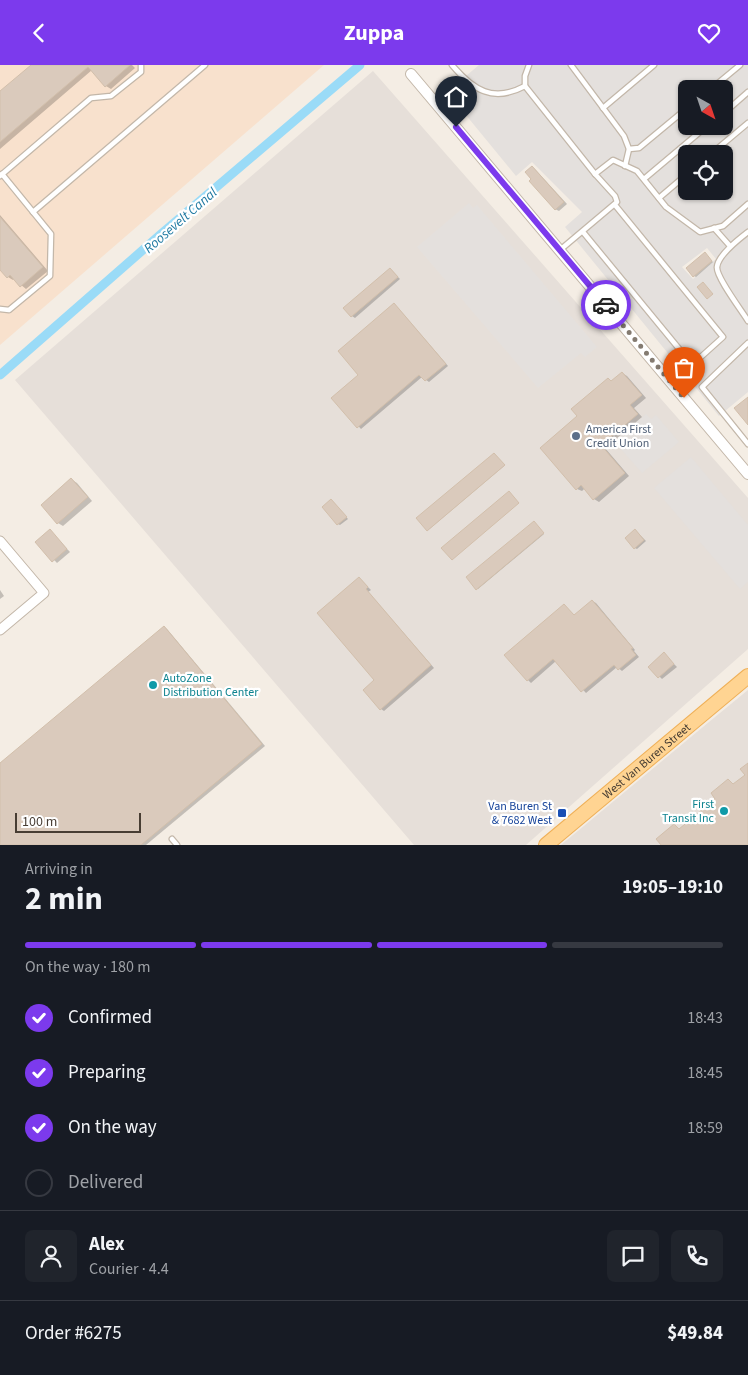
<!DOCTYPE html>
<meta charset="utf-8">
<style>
:root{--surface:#171b24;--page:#20242c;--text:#f1f3f6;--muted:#9ea1a6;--line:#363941;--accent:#7c3aed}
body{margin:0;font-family:"Source Sans 3",sans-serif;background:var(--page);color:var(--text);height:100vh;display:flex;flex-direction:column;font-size:19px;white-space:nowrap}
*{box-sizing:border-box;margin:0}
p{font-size:16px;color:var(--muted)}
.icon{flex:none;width:28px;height:28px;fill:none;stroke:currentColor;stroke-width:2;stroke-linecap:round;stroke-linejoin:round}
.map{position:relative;height:780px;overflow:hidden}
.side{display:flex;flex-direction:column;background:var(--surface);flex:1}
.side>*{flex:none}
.needle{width:32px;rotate:140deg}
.buttons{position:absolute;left:678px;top:15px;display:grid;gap:10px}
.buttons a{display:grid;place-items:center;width:55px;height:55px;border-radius:8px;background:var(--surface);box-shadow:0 1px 4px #0004;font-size:25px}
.scale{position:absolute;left:15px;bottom:12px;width:126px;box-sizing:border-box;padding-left:5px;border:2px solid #473d33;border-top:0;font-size:14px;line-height:18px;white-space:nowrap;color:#473d33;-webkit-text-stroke:4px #fff;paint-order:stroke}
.pin{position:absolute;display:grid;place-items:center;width:42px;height:42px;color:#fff;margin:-51px -21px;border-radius:50% 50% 50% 0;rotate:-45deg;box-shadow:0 0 5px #0007}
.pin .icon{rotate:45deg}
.courier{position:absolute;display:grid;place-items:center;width:50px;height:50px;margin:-25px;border:4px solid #7c3aed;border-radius:50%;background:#fff;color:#222;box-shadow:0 1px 6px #0007}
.headline em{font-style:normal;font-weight:700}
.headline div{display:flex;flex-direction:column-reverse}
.headline{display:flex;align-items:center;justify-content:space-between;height:85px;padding:0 25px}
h1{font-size:32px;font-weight:700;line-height:38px}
.bar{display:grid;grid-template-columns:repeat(4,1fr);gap:8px 5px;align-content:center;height:60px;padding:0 25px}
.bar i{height:6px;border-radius:4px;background:var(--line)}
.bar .selected{background:var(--accent)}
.bar p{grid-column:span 4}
.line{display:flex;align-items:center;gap:12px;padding:0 25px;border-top:1px solid var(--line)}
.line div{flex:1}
.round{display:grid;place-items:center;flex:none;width:52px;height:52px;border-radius:8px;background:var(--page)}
ol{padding:0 25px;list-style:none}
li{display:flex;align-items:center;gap:15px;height:55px}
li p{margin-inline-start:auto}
li .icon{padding:5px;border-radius:50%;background:var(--accent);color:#fff;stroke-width:4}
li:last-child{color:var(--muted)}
li i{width:28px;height:28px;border:2px solid var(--line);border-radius:50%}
header{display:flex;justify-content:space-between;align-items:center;height:65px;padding:0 25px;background:var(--accent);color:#fff;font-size:22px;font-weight:700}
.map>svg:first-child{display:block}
.commercial{fill:#f8e1cd}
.industrial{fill:#e6dfd9}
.parking{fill:#e4e0dd;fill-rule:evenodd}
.shadow{fill:#0003}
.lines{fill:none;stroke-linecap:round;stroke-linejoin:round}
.canal{stroke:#9adbf7;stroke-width:9}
.building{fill:#dacabc;stroke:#d2bfab}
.service-casing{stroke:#c3b7a9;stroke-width:7}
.minor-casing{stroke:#c3b7a9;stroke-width:11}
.tertiary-casing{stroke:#c3b7a9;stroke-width:12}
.primary-casing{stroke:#efb058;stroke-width:16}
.service{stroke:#fff;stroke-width:4.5}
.minor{stroke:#fff;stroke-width:9}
.tertiary{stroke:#fff;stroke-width:10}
.primary{stroke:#ffd492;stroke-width:14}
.done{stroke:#847b71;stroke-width:5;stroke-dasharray:0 9}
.route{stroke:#7c3aed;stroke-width:6}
.service-dot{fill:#5c6f8a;stroke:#fff;stroke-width:2}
.culture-dot{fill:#0f9aa8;stroke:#fff;stroke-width:2}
.transit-dot{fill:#1a4fb4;stroke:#fff;stroke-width:2}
.labels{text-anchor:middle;stroke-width:4.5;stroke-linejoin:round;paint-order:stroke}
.service-label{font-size:12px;fill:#4e5e75;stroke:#fff;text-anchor:start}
.culture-label{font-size:12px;fill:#0d838f;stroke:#fff;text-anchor:start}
.street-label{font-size:12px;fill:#473d33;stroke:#fff}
.transit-label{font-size:12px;fill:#164399;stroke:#fff;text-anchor:end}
.water-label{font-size:14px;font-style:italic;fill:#207aa2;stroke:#fff}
</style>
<header><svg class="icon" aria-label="back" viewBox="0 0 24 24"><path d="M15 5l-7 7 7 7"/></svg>Zuppa<svg class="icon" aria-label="heart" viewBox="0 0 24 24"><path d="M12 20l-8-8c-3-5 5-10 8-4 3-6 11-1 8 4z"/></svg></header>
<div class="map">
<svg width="748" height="780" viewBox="0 0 748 780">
<rect width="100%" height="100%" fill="#f4ede4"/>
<path class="commercial" d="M0,0H324L0,280Z"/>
<g class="industrial">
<path d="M373,6L748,433V584L526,780H414L15,315Z"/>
<path d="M748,625V780H561L709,657Z"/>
</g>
<g class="parking">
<path d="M479,0H748V327L719,351L565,162L582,147L532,97L516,111L447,27ZM686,24H724V61H686ZM686,89H724V126H686ZM707,183L716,194L693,214L682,202Z"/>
<path d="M469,138L473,143L477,140L597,282L585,292L581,288L538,323L417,182Z"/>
<path d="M646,349L651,354L656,350L679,377L642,408L619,382L625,377L620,371Z"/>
<path d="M691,392L748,460V517L740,524L654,423Z"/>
</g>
<g class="shadow">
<path d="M33,0H132L135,3L111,24L106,21L92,5L0,84V28Z"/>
<path d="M533,102L567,139L559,146L555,144Z"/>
<path d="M0,150L48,206L26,224L14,214L13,215L8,212L0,203Z"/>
<path d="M705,189L713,197L696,212L694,211Z"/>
<path d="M390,204L400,214L355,253L352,251Z"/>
<path d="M397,242L448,301L429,317L422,312L361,364L333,333L360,310Z"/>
<path d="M622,308L627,311L646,333L634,343L642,352L605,383L629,411L599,437L594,434L585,423L582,426L577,424L579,352Z"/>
<path d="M494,389L504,401L428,465L418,453Z"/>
<path d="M72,415L77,418L92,436L63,461L58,458Z"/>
<path d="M333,437L348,454L340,460L338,459Z"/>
<path d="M534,458L544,469L478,524L468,512Z"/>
<path d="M635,465L646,476L637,484L635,483Z"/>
<path d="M50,466L70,487L57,498L37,477Z"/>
<path d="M359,513L371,525L368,527L434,603L384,646L381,644Z"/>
<path d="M0,525L4,531L0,534Z"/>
<path d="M592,536L596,538L635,585L634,586L639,592L622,606L617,602L586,628L556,596L531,618L528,615L506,590L564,541L575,551Z"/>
<path d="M164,562L167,564L265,681L146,780H0V699Z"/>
<path d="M664,589L677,602L662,614L650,602Z"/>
</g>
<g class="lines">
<path class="canal" d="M0,310L160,170L360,0"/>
</g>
<g class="building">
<path d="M31,0H130L105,22L88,2L0,77V26Z"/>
<path d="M532,101L564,137L555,145L529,116L531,114L525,107Z"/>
<path d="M0,152L43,202L20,222L10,210L7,213L0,205Z"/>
<path d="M705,187L712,196L693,212L686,203Z"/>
<path d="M390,203L398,212L351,252L343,243Z"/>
<path d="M703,217L713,229L707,234L697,222Z"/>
<path d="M394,238L446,299L425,316L419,310L357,363L331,333L358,310L338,286Z"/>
<path d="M622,307L642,330L630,340L638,349L601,380L625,408L593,435L581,420L576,425L540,383L577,351L571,344L608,313L611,316Z"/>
<path d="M748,332V360L734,343Z"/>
<path d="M494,388L505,400L427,466L416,453Z"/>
<path d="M71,413L88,432L57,459L41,440Z"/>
<path d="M509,426L519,438L452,495L441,483Z"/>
<path d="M331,434L347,452L337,460L322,442Z"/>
<path d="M534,456L544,468L476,525L466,512Z"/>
<path d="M50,464L67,484L52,497L35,477Z"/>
<path d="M635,464L644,475L634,484L625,473Z"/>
<path d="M359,512L368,522L366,524L431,600L380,645L363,625L374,615L317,548Z"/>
<path d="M592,535L633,583L631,584L636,590L618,605L614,600L581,627L553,594L527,616L504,590L564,539L574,550Z"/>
<path d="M164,561L262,679L141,780H0V698Z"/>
<path d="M664,587L674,599L658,613L648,602Z"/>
<path d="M748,698V780H661L656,774L674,759L679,764L715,734L711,728L728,714L733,719L745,710L740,704Z"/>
</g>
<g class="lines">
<defs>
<g id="service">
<path d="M452,0C473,25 493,38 525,21"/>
<path d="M529,0L525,11V21L595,109L615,131L617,137L560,185"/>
<path d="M571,0L624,71L629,84L625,101"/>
<path d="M711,24L740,0"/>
<path d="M603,43L654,0"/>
<path d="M724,48L748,27"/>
<path d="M629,84L639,83L686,44"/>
<path d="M711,89L748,58"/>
<path d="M595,109L613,95L637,106L666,142L700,167L723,161L748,139"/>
<path d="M0,111L91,33L111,31L141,7V0"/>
<path d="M644,114L707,61"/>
<path d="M659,133L686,110"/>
<path d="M615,140L723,272L672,318"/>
<path d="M33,147L205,0"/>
<path d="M714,163L730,181"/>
<path d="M583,167L685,291L695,298"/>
<path d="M748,167C739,174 718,190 717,202C716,212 742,246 748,256"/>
<path d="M0,244L9,245L50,211L51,169L2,109"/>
<path d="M748,278L702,322L748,379"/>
<path d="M172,774L177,780"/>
</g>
<path id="minor" d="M0,476L44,528L0,565"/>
<path id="tertiary" d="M411,9L748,409"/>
<g id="primary">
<path id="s1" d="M546,780L748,611"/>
</g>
</defs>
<use href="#service" class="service-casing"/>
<use href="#minor" class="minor-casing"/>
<use href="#tertiary" class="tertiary-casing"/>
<use href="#primary" class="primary-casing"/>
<use href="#service" class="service"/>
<use href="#minor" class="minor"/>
<use href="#tertiary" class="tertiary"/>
<use href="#primary" class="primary"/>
</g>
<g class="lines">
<path class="done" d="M606,240L684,333"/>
<path class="route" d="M456,62L606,240"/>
</g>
<circle class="service-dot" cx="576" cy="371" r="5"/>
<g class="culture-dot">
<circle cx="153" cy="620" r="5"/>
<circle cx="724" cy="746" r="5"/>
</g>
<rect class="transit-dot" x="557" y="743" width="10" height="10" rx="2.5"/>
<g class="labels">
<g class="service-label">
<text x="586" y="368">America First<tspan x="586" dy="14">Credit Union</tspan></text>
</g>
<g class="culture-label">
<text x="163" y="617">AutoZone<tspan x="163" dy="14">Distribution Center</tspan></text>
<text x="714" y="743" text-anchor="end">First<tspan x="714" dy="14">Transit Inc</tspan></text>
</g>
<g class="street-label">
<text dy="4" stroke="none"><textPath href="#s1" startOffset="131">West Van Buren Street</textPath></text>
</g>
<g class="transit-label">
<text x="552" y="745">Van Buren St<tspan x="552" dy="14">&amp; 7682 West</tspan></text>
</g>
<g class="water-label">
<text transform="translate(180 155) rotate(-41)" y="5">Roosevelt Canal</text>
</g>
</g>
</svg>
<div class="buttons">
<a><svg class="needle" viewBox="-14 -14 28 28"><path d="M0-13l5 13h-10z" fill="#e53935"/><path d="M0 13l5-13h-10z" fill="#9ea1a6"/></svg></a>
<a><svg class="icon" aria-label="locate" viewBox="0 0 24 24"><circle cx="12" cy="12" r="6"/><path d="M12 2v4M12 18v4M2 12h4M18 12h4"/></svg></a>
</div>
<div class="scale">100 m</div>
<div class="pin" style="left:684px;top:333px;background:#ea580c"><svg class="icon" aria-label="bag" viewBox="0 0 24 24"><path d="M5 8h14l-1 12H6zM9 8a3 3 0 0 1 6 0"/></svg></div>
<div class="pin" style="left:456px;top:62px;background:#1f2937"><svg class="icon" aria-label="home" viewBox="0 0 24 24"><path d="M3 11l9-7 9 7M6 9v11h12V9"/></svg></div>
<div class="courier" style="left:606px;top:240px"><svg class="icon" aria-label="car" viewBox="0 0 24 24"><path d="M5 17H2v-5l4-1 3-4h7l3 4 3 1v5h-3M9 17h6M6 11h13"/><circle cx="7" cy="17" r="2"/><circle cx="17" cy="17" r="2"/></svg></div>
</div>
<section class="side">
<div class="headline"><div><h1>2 min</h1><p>Arriving in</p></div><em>19:05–19:10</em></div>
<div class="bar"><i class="selected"></i><i class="selected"></i><i class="selected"></i><i></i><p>On the way · 180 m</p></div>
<ol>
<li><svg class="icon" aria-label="check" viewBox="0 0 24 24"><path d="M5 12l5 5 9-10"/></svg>Confirmed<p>18:43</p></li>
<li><svg class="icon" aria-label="check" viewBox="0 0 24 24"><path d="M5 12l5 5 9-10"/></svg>Preparing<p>18:45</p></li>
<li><svg class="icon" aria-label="check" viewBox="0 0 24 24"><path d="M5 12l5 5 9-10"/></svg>On the way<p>18:59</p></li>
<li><i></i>Delivered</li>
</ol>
<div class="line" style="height:90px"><a class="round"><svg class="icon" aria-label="person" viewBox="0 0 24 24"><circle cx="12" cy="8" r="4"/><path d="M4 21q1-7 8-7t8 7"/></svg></a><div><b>Alex</b><p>Courier · 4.4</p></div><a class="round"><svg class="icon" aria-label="chat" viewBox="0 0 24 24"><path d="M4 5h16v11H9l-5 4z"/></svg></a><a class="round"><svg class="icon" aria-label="phone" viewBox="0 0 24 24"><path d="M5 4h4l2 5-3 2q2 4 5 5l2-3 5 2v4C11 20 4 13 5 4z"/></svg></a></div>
<div class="line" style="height:65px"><div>Order #6275</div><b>$49.84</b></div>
</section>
